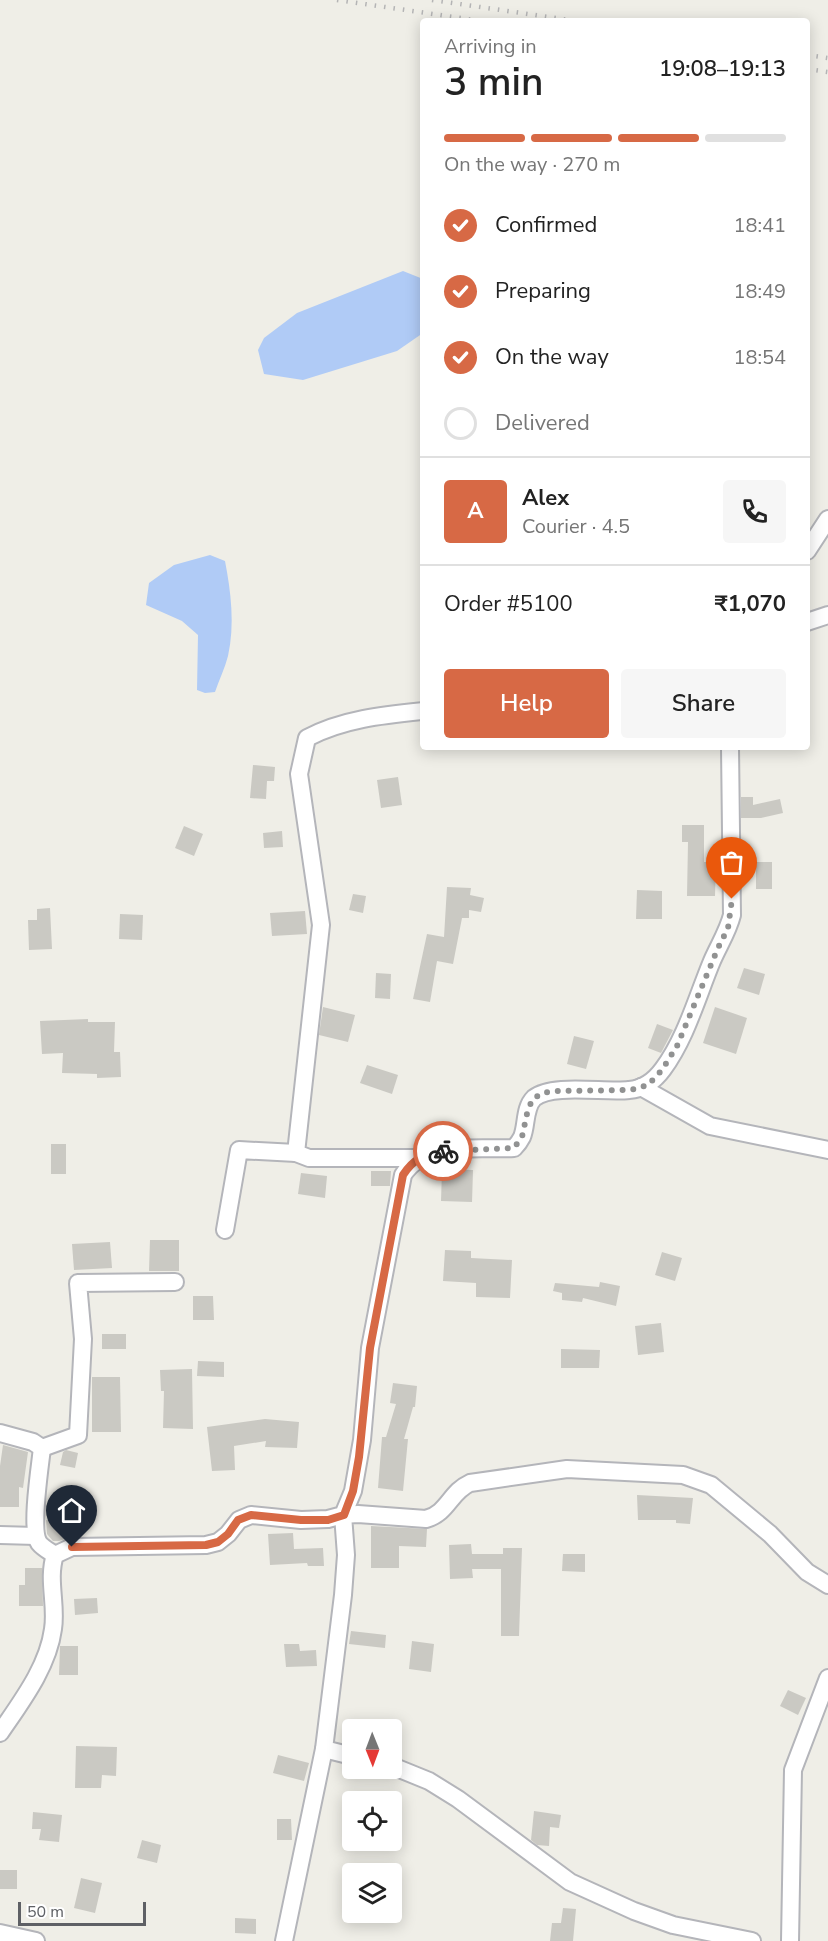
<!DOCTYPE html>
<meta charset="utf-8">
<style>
:root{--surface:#fff;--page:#f6f6f6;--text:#222;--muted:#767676;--line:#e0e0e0;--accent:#d76945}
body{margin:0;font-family:"Nunito Sans",sans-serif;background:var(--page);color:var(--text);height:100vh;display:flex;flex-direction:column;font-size:22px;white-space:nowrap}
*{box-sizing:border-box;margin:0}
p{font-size:20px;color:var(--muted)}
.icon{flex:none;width:33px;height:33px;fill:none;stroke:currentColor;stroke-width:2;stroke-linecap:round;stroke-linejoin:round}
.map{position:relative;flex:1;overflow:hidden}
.panel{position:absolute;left:420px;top:18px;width:390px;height:732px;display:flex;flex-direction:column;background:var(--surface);border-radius:6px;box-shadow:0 3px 15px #0003}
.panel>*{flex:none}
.needle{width:39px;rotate:179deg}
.buttons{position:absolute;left:342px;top:1719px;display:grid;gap:12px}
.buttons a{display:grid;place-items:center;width:60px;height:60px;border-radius:6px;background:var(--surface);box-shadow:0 3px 15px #0003;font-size:30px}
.scale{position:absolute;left:18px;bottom:15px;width:128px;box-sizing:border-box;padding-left:6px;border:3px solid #5e6065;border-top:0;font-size:16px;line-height:21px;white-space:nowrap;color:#5e6065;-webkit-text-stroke:4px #fff;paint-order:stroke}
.pin{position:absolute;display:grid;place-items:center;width:51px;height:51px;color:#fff;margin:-62px -26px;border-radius:50% 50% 50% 0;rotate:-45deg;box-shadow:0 0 6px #0007}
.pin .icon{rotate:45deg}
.courier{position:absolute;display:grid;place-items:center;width:60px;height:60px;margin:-30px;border:4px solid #d76945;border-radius:50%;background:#fff;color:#222;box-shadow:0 2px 8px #0007}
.overview em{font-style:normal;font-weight:600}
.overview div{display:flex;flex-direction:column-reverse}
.overview{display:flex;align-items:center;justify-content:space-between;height:102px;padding:0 24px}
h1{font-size:39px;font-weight:600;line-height:45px}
.bar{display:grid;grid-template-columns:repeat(4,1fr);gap:9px 6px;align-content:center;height:72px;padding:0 24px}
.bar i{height:8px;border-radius:4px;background:var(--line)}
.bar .current{background:var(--accent)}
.bar p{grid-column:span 4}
.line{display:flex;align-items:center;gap:15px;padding:0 24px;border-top:2px solid var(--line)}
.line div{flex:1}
.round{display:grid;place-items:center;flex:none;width:63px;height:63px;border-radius:6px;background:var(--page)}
ol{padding:0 24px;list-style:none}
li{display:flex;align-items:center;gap:18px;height:66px}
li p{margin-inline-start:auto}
li .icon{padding:6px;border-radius:50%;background:var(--accent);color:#fff;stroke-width:4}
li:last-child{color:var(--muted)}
li i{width:33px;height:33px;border:3px solid var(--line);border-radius:50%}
.primary-button{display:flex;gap:12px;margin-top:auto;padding:12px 24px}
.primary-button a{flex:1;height:69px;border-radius:6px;background:var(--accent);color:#fff;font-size:24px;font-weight:600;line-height:69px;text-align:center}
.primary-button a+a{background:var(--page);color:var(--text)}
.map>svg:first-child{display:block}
.water{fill:#b0cbf6}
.building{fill:#cac9c3}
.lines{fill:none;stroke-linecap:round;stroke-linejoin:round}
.minor-casing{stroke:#b4b5ba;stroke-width:20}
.minor{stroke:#fff;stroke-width:16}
.rail{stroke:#b4b4b5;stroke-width:4.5;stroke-dasharray:1.5 8;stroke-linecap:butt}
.done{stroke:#919292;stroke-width:6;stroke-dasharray:0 10.8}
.route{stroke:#d76945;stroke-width:8}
</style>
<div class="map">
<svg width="828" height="1941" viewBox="0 0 828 1941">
<rect width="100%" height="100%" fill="#efeee7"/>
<g class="water">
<path d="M403,271L423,279V333L397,351L303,380L264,374L258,350L264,338L297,313Z"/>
<path d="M210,555L225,561C231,592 235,625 228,656C225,668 219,680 215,692L205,693L197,690L198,635L182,621L146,605L149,583L174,565Z"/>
</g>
<g class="building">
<path d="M253,765L275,767L274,781H267L266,799L250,798Z"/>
<path d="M398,777L402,805L381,808L377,780Z"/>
<path d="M741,797H753V805L780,799L783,813L761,818H741Z"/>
<path d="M682,825H704V862H716L715,896H687L688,842H682Z"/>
<path d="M184,826L203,834L194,856L175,848Z"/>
<path d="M282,831L283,847L264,848L263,833Z"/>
<rect x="756" y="862" width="16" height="27"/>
<path d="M447,887L471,888L470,895L484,898L481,912L469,910V918H462L453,964L437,961L430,1002L413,999L427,934L444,937Z"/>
<path d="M637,890L662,891V919H636Z"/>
<path d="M353,894L366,896L363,913L349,910Z"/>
<path d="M50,908L52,949L29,950L28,920H37V909Z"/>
<path d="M305,911L307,934L272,936L270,913Z"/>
<path d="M120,914L143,915L142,940L119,939Z"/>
<path d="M744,968L765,974L759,995L737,988Z"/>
<path d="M376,973L391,974L390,999L375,998Z"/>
<path d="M323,1007L355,1015L348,1042L319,1035Z"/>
<path d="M715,1007L747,1018L736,1054L703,1043Z"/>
<path d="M88,1019V1022H115L114,1052H120L121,1077L97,1078V1074L62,1073L63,1053L42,1054L40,1021Z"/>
<path d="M657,1024L673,1030L661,1053L648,1048Z"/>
<path d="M574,1036L594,1041L586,1069L567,1064Z"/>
<path d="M367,1065L398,1075L392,1094L360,1083Z"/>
<rect x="51" y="1144" width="15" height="30"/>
<path d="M442,1169L473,1170L472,1202L441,1201Z"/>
<path d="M371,1171H391L390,1186H371Z"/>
<path d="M301,1173L327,1176L325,1198L298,1194Z"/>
<path d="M150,1240H179V1271H149Z"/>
<path d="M110,1242L112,1268L74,1270L72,1244Z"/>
<path d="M445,1250L471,1251V1258L512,1260L510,1298L476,1297V1283L443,1281Z"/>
<path d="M662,1252L682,1258L675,1281L655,1275Z"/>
<path d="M600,1282L620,1286L616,1306L583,1298L582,1302L562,1300V1293L553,1291L555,1283L599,1287Z"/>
<path d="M193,1296H213L214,1320H193Z"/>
<path d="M661,1323L664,1352L638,1355L635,1326Z"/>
<rect x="102" y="1334" width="24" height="15"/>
<path d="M561,1349L600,1350L599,1368H561Z"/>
<path d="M198,1361L224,1362V1377L197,1376Z"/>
<path d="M192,1369L193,1429L163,1428L164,1391H161L160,1370Z"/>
<path d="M92,1377H120L121,1432H92Z"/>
<path d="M393,1383L417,1386L415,1407H413L404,1439H408L403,1491L378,1488L382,1437H386L396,1404L390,1403Z"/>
<path d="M265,1419L299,1422L297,1448L265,1447L266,1441L234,1446L235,1470L212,1471L207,1427Z"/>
<path d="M3,1445L28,1452L23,1488L19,1487V1507H0V1466Z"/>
<path d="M66,1450L78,1453L75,1468L60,1465L63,1452Z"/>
<path d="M637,1495L693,1498L690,1524L676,1523V1520H638Z"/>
<path d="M46,1520L71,1521V1537L59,1541H53L47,1534Z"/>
<path d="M371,1526L427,1529L426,1547L399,1546V1568H371Z"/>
<path d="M293,1533L294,1549L323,1548L324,1566H308L307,1563L270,1565L268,1534Z"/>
<path d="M471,1544L472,1554H503V1548H522L519,1636H501V1569H472L473,1578L450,1579L449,1545Z"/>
<path d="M563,1554H585V1572L562,1571Z"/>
<path d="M25,1568H42L43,1606H19V1585H25Z"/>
<path d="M97,1598L98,1613L75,1615L74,1599Z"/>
<path d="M351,1631L386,1635L385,1648L349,1644Z"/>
<path d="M412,1641L434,1644L431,1672L409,1669Z"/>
<path d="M284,1644H299L300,1651L316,1650L317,1666L286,1667Z"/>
<path d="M60,1646H78V1675H59Z"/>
<path d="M788,1690L806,1698L798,1715L780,1706Z"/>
<path d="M76,1746L117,1747L116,1776L102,1775L101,1788H75Z"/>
<path d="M278,1755L309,1763L304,1781L273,1773Z"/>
<path d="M534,1811L561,1815L559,1828L550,1827L549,1846L537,1845L531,1840Z"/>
<path d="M33,1812L62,1815L59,1842L39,1840L41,1829H32Z"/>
<path d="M277,1819H291L292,1840H277Z"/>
<path d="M142,1840L161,1845L157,1863L137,1858Z"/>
<rect x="0" y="1870" width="17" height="19"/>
<path d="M81,1878L102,1883L95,1913L74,1908Z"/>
<path d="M563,1908L576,1909L573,1941H550L552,1923H561Z"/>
<path d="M235,1918L256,1919V1934L235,1933Z"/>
</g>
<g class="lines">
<defs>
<g id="minor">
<path d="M807,551L828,519"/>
<path d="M807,622L828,615"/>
<path d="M641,1087L710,1126L828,1150"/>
<path d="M419,1158H309L296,1153L321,925L299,774L307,738C343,719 384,715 423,711"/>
<path d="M225,1230L239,1150L296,1153"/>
<path d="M0,1433L33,1442L42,1448C40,1466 30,1530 39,1543C43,1548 49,1551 55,1555"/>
<path d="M42,1448L78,1435L83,1339L78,1283L175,1282"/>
<path d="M0,1535L36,1536"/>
<path d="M0,1733C21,1702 48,1667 53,1629C57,1605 47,1579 55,1555L72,1547L206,1545L218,1542L228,1534L239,1520L251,1515L301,1520L328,1519L343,1515L353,1491L362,1440L370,1348L403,1175C425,1140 478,1150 514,1148C517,1145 520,1141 522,1137C527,1125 524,1108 534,1098C552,1083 606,1093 629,1090C643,1089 655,1080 663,1069C686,1038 697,997 712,961C719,945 728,931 732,915L730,747"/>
<path d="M324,1749L352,1756"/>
<path d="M392,1766L429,1781L458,1799L570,1882L634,1911L673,1925L752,1941"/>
<path d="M0,1933L36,1941"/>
<path d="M284,1941L324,1749L343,1595L346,1555L343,1515L358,1514L426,1519C448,1513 450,1492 470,1483L567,1469L683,1475L711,1485L770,1534L807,1572L828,1585"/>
<path d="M790,1941L793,1770L828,1678"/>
</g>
</defs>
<use href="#minor" class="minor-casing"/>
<use href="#minor" class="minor"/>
<g class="rail">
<path d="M337,0L481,21"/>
<path d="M432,0L576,21"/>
<path d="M807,55L828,58"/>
<path d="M807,69L828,72"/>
</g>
</g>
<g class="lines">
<path class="done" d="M443,1151L514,1148L522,1137L528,1109L533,1099L542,1093L558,1091L631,1090L648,1085L662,1070L677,1046L718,948L728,928L732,899"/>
<path class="route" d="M72,1547L206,1545L218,1542L228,1534L238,1520L251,1515L301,1520H328L344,1515L353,1491L359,1457L370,1348L403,1175C412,1161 426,1152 443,1151"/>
</g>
</svg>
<div class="buttons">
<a><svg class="needle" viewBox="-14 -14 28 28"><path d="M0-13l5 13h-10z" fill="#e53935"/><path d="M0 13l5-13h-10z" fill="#767676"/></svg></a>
<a><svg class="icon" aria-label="locate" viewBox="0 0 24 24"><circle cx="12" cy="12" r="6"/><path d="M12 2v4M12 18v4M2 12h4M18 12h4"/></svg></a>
<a><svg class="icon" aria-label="layers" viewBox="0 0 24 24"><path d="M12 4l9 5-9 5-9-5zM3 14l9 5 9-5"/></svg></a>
</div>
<div class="scale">50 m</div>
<div class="pin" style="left:732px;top:899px;background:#ea580c"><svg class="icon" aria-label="bag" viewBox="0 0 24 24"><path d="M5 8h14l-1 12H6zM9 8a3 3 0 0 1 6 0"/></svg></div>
<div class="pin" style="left:72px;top:1547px;background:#1f2937"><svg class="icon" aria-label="home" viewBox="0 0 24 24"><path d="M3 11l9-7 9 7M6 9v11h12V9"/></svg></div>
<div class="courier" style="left:443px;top:1151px"><svg class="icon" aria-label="bike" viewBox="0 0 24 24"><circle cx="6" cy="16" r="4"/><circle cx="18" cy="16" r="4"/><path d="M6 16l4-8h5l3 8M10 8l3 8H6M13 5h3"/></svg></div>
<section class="panel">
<div class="overview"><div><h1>3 min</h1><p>Arriving in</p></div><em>19:08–19:13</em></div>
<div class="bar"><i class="current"></i><i class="current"></i><i class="current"></i><i></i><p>On the way · 270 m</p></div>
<ol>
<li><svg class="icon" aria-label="check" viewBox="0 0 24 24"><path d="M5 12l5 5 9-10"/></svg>Confirmed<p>18:41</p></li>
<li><svg class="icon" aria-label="check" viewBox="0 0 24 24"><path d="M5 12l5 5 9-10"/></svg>Preparing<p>18:49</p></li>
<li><svg class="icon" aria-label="check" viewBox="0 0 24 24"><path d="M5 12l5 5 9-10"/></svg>On the way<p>18:54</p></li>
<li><i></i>Delivered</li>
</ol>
<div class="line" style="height:108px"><b class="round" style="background:var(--accent);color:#fff">A</b><div><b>Alex</b><p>Courier · 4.5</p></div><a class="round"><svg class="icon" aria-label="phone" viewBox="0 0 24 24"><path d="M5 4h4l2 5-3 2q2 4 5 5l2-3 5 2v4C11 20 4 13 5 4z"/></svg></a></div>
<div class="line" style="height:78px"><div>Order #5100</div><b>₹1,070</b></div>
<div class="primary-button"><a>Help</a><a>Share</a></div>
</section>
</div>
